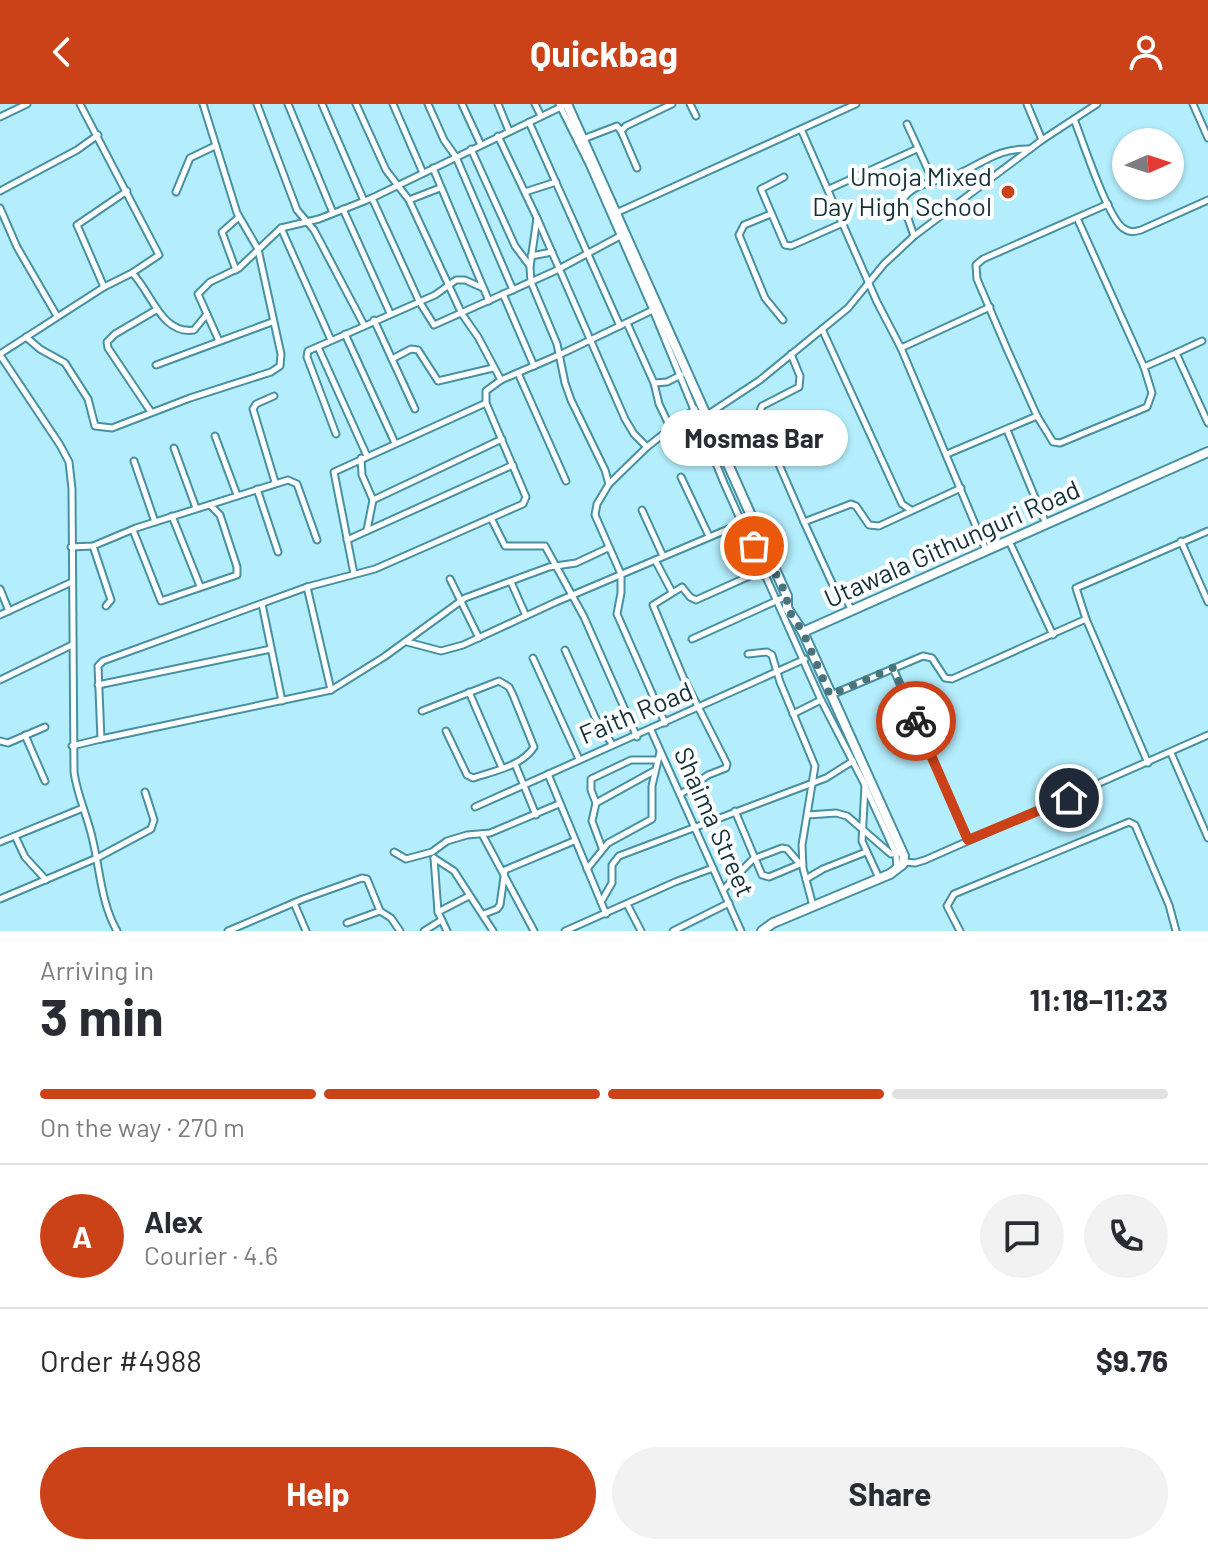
<!DOCTYPE html>
<meta charset="utf-8">
<style>
:root{--surface:#fff;--page:#f2f2f3;--text:#2b2b33;--muted:#7c7c81;--line:#e1e1e2;--accent:#cb4218}
body{margin:0;font-family:Barlow,sans-serif;background:var(--page);color:var(--text);height:100vh;display:flex;flex-direction:column;font-size:30px;white-space:nowrap}
*{box-sizing:border-box;margin:0}
p{font-size:26px;color:var(--muted)}
.icon{flex:none;width:44px;height:44px;fill:none;stroke:currentColor;stroke-width:2;stroke-linecap:round;stroke-linejoin:round}
.map{position:relative;height:827px;overflow:hidden}
.details{display:flex;flex-direction:column;background:var(--surface);flex:1}
.details>*{flex:none}
.needle{width:52px;rotate:87deg}
.controls{position:absolute;left:1112px;top:24px;display:grid;gap:16px}
.controls a{display:grid;place-items:center;width:72px;height:72px;border-radius:50%;background:var(--surface);box-shadow:0 2px 6px #0004;font-size:40px}
.pin{position:absolute;display:grid;place-items:center;width:68px;height:68px;color:#fff;margin:-34px;border:4px solid #fff;border-radius:50%;box-shadow:0 2px 8px #0007}
.courier{position:absolute;display:grid;place-items:center;width:80px;height:80px;margin:-40px;border:6px solid #cb4218;border-radius:50%;background:#fff;color:#222;box-shadow:0 2px 10px #0007}
.bubble{position:absolute;height:56px;border-radius:28px;background:var(--surface);box-shadow:0 2px 6px #0004;font-size:26px;font-weight:700;line-height:56px;text-align:center}
.summary em{font-style:normal;font-weight:700}
.summary div{display:flex;flex-direction:column-reverse}
.summary{display:flex;align-items:center;justify-content:space-between;height:136px;padding:0 40px}
h1{font-size:52px;font-weight:700;line-height:60px}
.bar{display:grid;grid-template-columns:repeat(4,1fr);gap:12px 8px;align-content:center;height:96px;padding:0 40px}
.bar i{height:10px;border-radius:6px;background:var(--line)}
.bar .selected{background:var(--accent)}
.bar p{grid-column:span 4}
.line{display:flex;align-items:center;gap:20px;padding:0 40px;border-top:2px solid var(--line)}
.line div{flex:1}
.round{display:grid;place-items:center;flex:none;width:84px;height:84px;border-radius:42px;background:var(--page)}
.button{display:flex;gap:16px;margin-top:auto;padding:16px 40px}
.button a{flex:1;height:92px;border-radius:48px;background:var(--accent);color:#fff;font-size:32px;font-weight:700;line-height:92px;text-align:center}
.button a+a{background:var(--page);color:var(--text)}
header{display:flex;justify-content:space-between;align-items:center;height:104px;padding:0 40px;background:var(--accent);color:#fff;font-size:36px;font-weight:700}
.map>svg:first-child{display:block}
.lines{fill:none;stroke-linecap:round;stroke-linejoin:round}
.street-casing{stroke:#4790a2;stroke-width:9}
.secondary-casing{stroke:#4790a2;stroke-width:12}
.street{stroke:#fff;stroke-width:5}
.secondary{stroke:#fff;stroke-width:8}
.done{stroke:#4b737e;stroke-width:8;stroke-dasharray:0 14.4}
.route{stroke:#cb4218;stroke-width:10}
.poi-dot{fill:#cb4218;stroke:#fff;stroke-width:3}
.labels{text-anchor:middle;stroke-width:8;stroke-linejoin:round;paint-order:stroke}
.poi-label{font-size:26px;fill:#133139;stroke:#fff;text-anchor:end}
.street-label{font-size:26px;fill:#133139;stroke:#fff}
</style>
<header><svg class="icon" aria-label="back" viewBox="0 0 24 24"><path d="M15 5l-7 7 7 7"/></svg>Quickbag<svg class="icon" aria-label="person" viewBox="0 0 24 24"><circle cx="12" cy="8" r="4"/><path d="M4 21q1-7 8-7t8 7"/></svg></header>
<div class="map">
<svg width="1208" height="827" viewBox="0 0 1208 827">
<rect width="100%" height="100%" fill="#b4eefd"/>
<g class="lines">
<defs>
<g id="street">
<path d="M257,0L297,106L314,126L364,221"/>
<path d="M288,0L333,109"/>
<path d="M322,0L364,97"/>
<path d="M356,0L386,66L409,96L462,210L478,233L501,276"/>
<path d="M393,0L423,69"/>
<path d="M428,0L444,36L456,53L513,186"/>
<path d="M462,0L481,41"/>
<path d="M498,0L509,27"/>
<path d="M535,0L541,12"/>
<path d="M559,0L589,60L653,206L724,379L821,596L865,681L862,737L879,774"/>
<path d="M690,0L696,12"/>
<path d="M1027,0L1042,36"/>
<path d="M1193,0L1208,34"/>
<path d="M0,13L27,0"/>
<path d="M1074,15C1083,38 1107,112 1123,124C1130,129 1134,128 1141,126L1208,96"/>
<path d="M529,18L620,222"/>
<path d="M907,20L933,77"/>
<path d="M801,25L877,198L901,244L986,446"/>
<path d="M621,27L637,64"/>
<path d="M498,32L537,114L625,315L634,330L647,343"/>
<path d="M583,35L617,22L621,27L626,22L672,0"/>
<path d="M471,45L515,142L530,162"/>
<path d="M433,64L489,197"/>
<path d="M784,73L761,85L785,141L791,142L843,119"/>
<path d="M829,85L917,45"/>
<path d="M0,87L77,46L98,31"/>
<path d="M176,88L190,54L215,42"/>
<path d="M525,88L556,78"/>
<path d="M372,94L419,197L434,221L555,167L622,131"/>
<path d="M409,96L440,84"/>
<path d="M1108,100L983,155L976,161L977,175L1007,245L1037,312L1053,338L1060,339L1147,303L1152,289L1144,263L1176,249L1208,319"/>
<path d="M0,104L17,143L57,212"/>
<path d="M343,105L390,209"/>
<path d="M616,109L856,0"/>
<path d="M771,110L744,121L739,131L765,194L783,216"/>
<path d="M537,114L530,163L531,178L557,240L565,279L571,296L605,366L609,380L597,400L595,411L621,470V489L617,510L665,619"/>
<path d="M1077,114L1144,263"/>
<path d="M281,124L331,236"/>
<path d="M914,132L902,97C912,78 940,78 958,70C985,58 998,44 1030,45"/>
<path d="M531,152L552,148"/>
<path d="M236,166L222,128L239,113"/>
<path d="M132,169C151,187 161,231 194,226L207,210"/>
<path d="M104,183L77,121L127,87"/>
<path d="M503,190L534,262"/>
<path d="M374,216L415,305"/>
<path d="M627,219L654,279L667,278L681,271"/>
<path d="M822,225L902,400L911,406"/>
<path d="M345,230L395,339"/>
<path d="M26,233L40,245L65,259L88,295L95,322L112,324L190,294L271,268L280,262L281,250L258,145L237,109L203,0"/>
<path d="M219,237L198,190L210,178L239,164L281,124L319,115L372,94L563,2"/>
<path d="M318,243L367,352"/>
<path d="M901,244L990,203"/>
<path d="M1176,249L1202,237"/>
<path d="M0,250L104,183L132,169L159,151L80,0"/>
<path d="M791,250L800,272L799,283L762,302L758,312L804,418"/>
<path d="M0,251L60,341L69,358L72,385L74,668C77,690 86,709 91,729C100,762 100,797 117,827"/>
<path d="M392,255L411,245L418,246L438,277L493,264"/>
<path d="M156,261L272,218"/>
<path d="M518,269L566,377"/>
<path d="M654,279L659,300L671,325"/>
<path d="M274,292L256,300L253,305L275,378"/>
<path d="M151,308L108,244L107,238L115,230L156,206"/>
<path d="M707,311L760,276L848,204L884,160L914,132L1042,36L1097,0"/>
<path d="M1007,326L1046,420"/>
<path d="M336,330L307,253L308,247L435,191L456,176H465L483,184"/>
<path d="M215,332L237,391"/>
<path d="M174,344L196,404"/>
<path d="M947,350L1037,312"/>
<path d="M361,354L362,371L373,396L367,426"/>
<path d="M134,357L155,418"/>
<path d="M681,373L709,432"/>
<path d="M609,380L647,343L695,305"/>
<path d="M257,385L278,448"/>
<path d="M373,396L502,335"/>
<path d="M642,406L663,452"/>
<path d="M172,412L200,482"/>
<path d="M491,414L505,442H545L584,513L637,633"/>
<path d="M133,426L161,497L237,471V463L220,411L210,401"/>
<path d="M347,436L513,361"/>
<path d="M1009,437L1053,531"/>
<path d="M1181,437L1208,498"/>
<path d="M93,442L111,496L106,502"/>
<path d="M71,443L93,442L136,424L288,376L297,380L317,436"/>
<path d="M655,456L672,488"/>
<path d="M354,470L334,368L486,299"/>
<path d="M450,475L479,534"/>
<path d="M511,478L526,512"/>
<path d="M832,479L804,418L851,400L856,402L869,421L879,422L961,384"/>
<path d="M307,483L331,586"/>
<path d="M0,485L9,507"/>
<path d="M262,500L282,597"/>
<path d="M851,505L845,493L847,488L879,473"/>
<path d="M0,511L72,478"/>
<path d="M1086,515L1076,484L1208,427"/>
<path d="M692,535L787,492"/>
<path d="M407,538L441,547L463,541L556,498L745,418"/>
<path d="M565,546L595,613L612,640"/>
<path d="M748,550L767,548L772,551L780,578L815,662L802,741L803,764L813,802"/>
<path d="M533,554L579,655"/>
<path d="M893,564L968,736"/>
<path d="M0,576L72,541"/>
<path d="M98,581L271,545"/>
<path d="M469,588L502,664"/>
<path d="M831,591L923,552L932,554L945,574L952,575L1086,515L1148,659"/>
<path d="M422,607L499,577L509,583L513,591L534,643C522,662 494,667 473,674L467,671L446,627"/>
<path d="M793,610L821,596"/>
<path d="M651,626L741,827"/>
<path d="M25,631L45,677"/>
<path d="M101,635L331,586L384,553L465,494L549,463L576,459L608,444"/>
<path d="M0,637L8,639L45,623"/>
<path d="M72,642L101,635L98,562L103,557L307,483L375,465L523,400L526,393L486,299V287L501,276L559,251L657,204"/>
<path d="M1171,649L1208,734"/>
<path d="M515,660L536,711"/>
<path d="M548,670L606,810"/>
<path d="M865,682L896,750L897,765"/>
<path d="M681,690L708,671L726,664L727,660L683,573L653,501L682,483L690,493L696,496L772,462"/>
<path d="M596,699L654,667"/>
<path d="M475,703L805,555"/>
<path d="M735,707L762,771L769,773L800,760"/>
<path d="M808,711L836,709L847,712L891,750L903,748"/>
<path d="M482,730L534,827"/>
<path d="M15,732L25,753L46,776"/>
<path d="M0,738L83,704"/>
<path d="M602,744L592,717L596,699L591,686V675L631,656H657"/>
<path d="M394,748L406,755L432,748L447,737L467,731L490,729L559,700"/>
<path d="M434,754L454,767L493,827"/>
<path d="M434,754L438,808L447,827"/>
<path d="M905,758L915,759L925,756L1208,631"/>
<path d="M587,765L608,739L652,715V682L660,648"/>
<path d="M806,775L823,765L866,748"/>
<path d="M723,786L753,755L782,744L787,745L800,760"/>
<path d="M0,795L97,754L151,725L154,716L145,688"/>
<path d="M601,798L612,779V761L619,752L826,674L853,657"/>
<path d="M294,799L306,827"/>
<path d="M627,800L641,827"/>
<path d="M438,808L469,792"/>
<path d="M484,810L497,805L500,801L505,766L574,737"/>
<path d="M347,819L380,807"/>
<path d="M228,827L303,795L362,774L367,775L380,807L391,814L400,827"/>
<path d="M424,827L440,817"/>
<path d="M565,827L675,778L713,764"/>
<path d="M673,827L729,799"/>
<path d="M960,827L947,802L954,790L1129,718L1135,721L1169,801L1176,827"/>
</g>
<g id="secondary">
<path d="M567,0L787,492V504L803,528L904,752L903,760L890,770L773,819L762,827"/>
<path d="M803,528L1208,348"/>
</g>
</defs>
<use href="#street" class="street-casing"/>
<use href="#secondary" class="secondary-casing"/>
<use href="#street" class="street"/>
<use href="#secondary" class="secondary"/>
</g>
<g class="lines">
<path class="done" d="M754,442L764,465L772,462L787,492V504L803,528L830,591L893,564L916,617"/>
<path class="route" d="M916,617L968,736L1069,694"/>
</g>
<circle class="poi-dot" cx="1008" cy="88" r="8"/>
<g class="labels">
<g class="poi-label">
<text x="992" y="82">Umoja Mixed<tspan x="992" dy="30">Day High School</tspan></text>
</g>
<g class="street-label">
<text transform="translate(952 440) rotate(-24)" y="9">Utawala Githunguri Road</text>
<text transform="translate(636 609) rotate(-23)" y="9">Faith Road</text>
<text transform="translate(714 718) rotate(66)" y="9">Shaima Street</text>
</g>
</g>
</svg>
<div class="controls">
<a><svg class="needle" viewBox="-14 -14 28 28"><path d="M0-13l5 13h-10z" fill="#e53935"/><path d="M0 13l5-13h-10z" fill="#7c7c81"/></svg></a>
</div>
<div class="pin" style="left:754px;top:442px;background:#ea580c"><svg class="icon" aria-label="bag" viewBox="0 0 24 24"><path d="M5 8h14l-1 12H6zM9 8a3 3 0 0 1 6 0"/></svg></div>
<div class="pin" style="left:1069px;top:694px;background:#1f2937"><svg class="icon" aria-label="home" viewBox="0 0 24 24"><path d="M3 11l9-7 9 7M6 9v11h12V9"/></svg></div>
<div class="courier" style="left:916px;top:617px"><svg class="icon" aria-label="bike" viewBox="0 0 24 24"><circle cx="6" cy="16" r="4"/><circle cx="18" cy="16" r="4"/><path d="M6 16l4-8h5l3 8M10 8l3 8H6M13 5h3"/></svg></div>
<div class="bubble" style="left:660px;top:306px;width:188px">Mosmas Bar</div>
</div>
<section class="details">
<div class="summary"><div><h1>3 min</h1><p>Arriving in</p></div><em>11:18–11:23</em></div>
<div class="bar"><i class="selected"></i><i class="selected"></i><i class="selected"></i><i></i><p>On the way · 270 m</p></div>
<div class="line" style="height:144px"><b class="round" style="background:var(--accent);color:#fff">A</b><div><b>Alex</b><p>Courier · 4.6</p></div><a class="round"><svg class="icon" aria-label="chat" viewBox="0 0 24 24"><path d="M4 5h16v11H9l-5 4z"/></svg></a><a class="round"><svg class="icon" aria-label="phone" viewBox="0 0 24 24"><path d="M5 4h4l2 5-3 2q2 4 5 5l2-3 5 2v4C11 20 4 13 5 4z"/></svg></a></div>
<div class="line" style="height:104px"><div>Order #4988</div><b>$9.76</b></div>
<div class="button"><a>Help</a><a>Share</a></div>
</section>
